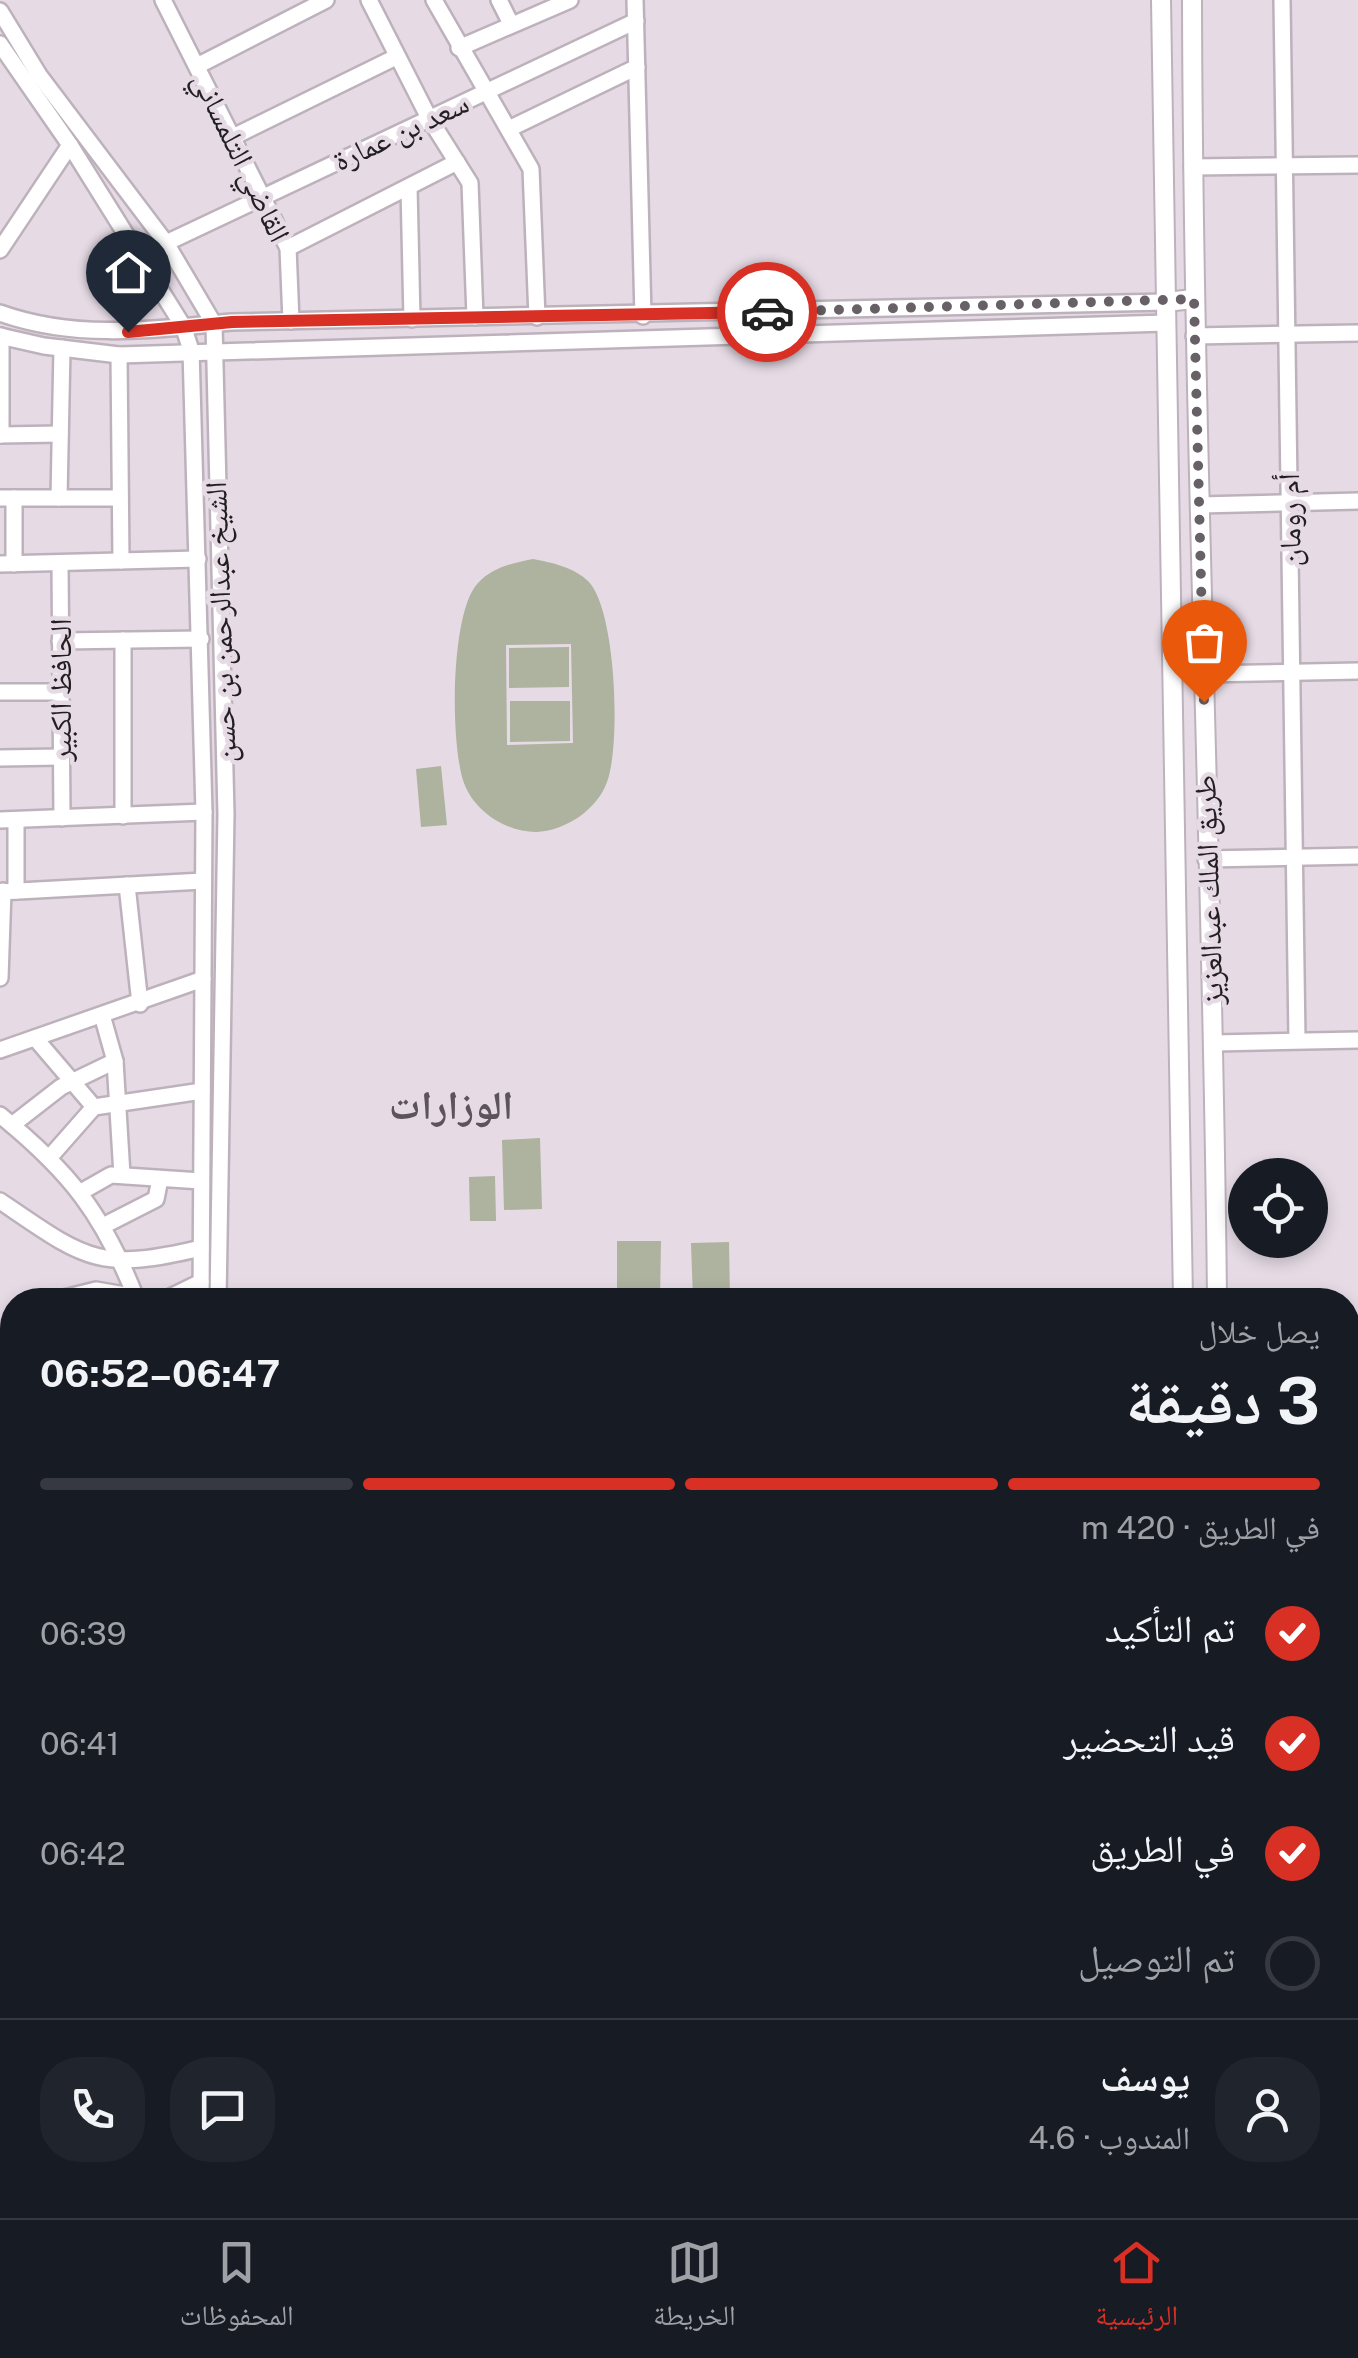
<!DOCTYPE html>
<html lang="ar">
<meta charset="utf-8">
<style>
:root{--surface:#171b24;--page:#20242c;--text:#f1f3f6;--muted:#9ea1a6;--line:#363941;--accent:#d93025}
body{margin:0;font-family:"Public Sans","Noto Naskh Arabic",sans-serif;background:var(--page);color:var(--text);direction:rtl;height:100vh;display:flex;flex-direction:column;font-size:38px;white-space:nowrap}
*{box-sizing:border-box;margin:0}
p{font-size:32px;color:var(--muted)}
.icon{flex:none;width:55px;height:55px;fill:none;stroke:currentColor;stroke-width:2;stroke-linecap:round;stroke-linejoin:round}
.map{position:relative;flex:1;overflow:hidden;direction:ltr}
.side{position:absolute;left:0px;top:1288px;width:1360px;height:932px;display:flex;flex-direction:column;background:var(--surface);border-radius:40px 40px 0 0;box-shadow:0 5px 15px #0003;direction:rtl}
.side>*{flex:none}
.fabs{position:absolute;left:1228px;top:1158px;display:grid;gap:20px}
.fabs a{display:grid;place-items:center;width:100px;height:100px;border-radius:50%;background:var(--surface);box-shadow:0 5px 15px #0003;font-size:50px}
.pin{position:absolute;display:grid;place-items:center;width:85px;height:85px;color:#fff;margin:-102px -42px;border-radius:50% 50% 50% 0;rotate:-45deg;box-shadow:0 0 10px #0007}
.pin .icon{rotate:45deg}
.courier{position:absolute;display:grid;place-items:center;width:100px;height:100px;margin:-50px;border:8px solid #d93025;border-radius:50%;background:#fff;color:#222;box-shadow:0 2px 12px #0007}
.overview em{font-style:normal;font-weight:700}
.overview div{display:flex;flex-direction:column-reverse}
.overview{display:flex;align-items:center;justify-content:space-between;height:170px;padding:0 40px}
h1{font-size:65px;font-weight:700;line-height:75px}
.bar{display:grid;grid-template-columns:repeat(4,1fr);gap:15px 10px;align-content:center;height:120px;padding:0 40px}
.bar i{height:12px;border-radius:8px;background:var(--line)}
.bar .active{background:var(--accent)}
.bar p{grid-column:span 4}
.line{display:flex;align-items:center;gap:25px;padding:0 40px;border-top:2px solid var(--line)}
.line div{flex:1}
.round{display:grid;place-items:center;flex:none;width:105px;height:105px;border-radius:40px;background:var(--page)}
ol{padding:0 40px;list-style:none}
li{display:flex;align-items:center;gap:30px;height:110px}
li p{margin-inline-start:auto}
li .icon{padding:10px;border-radius:50%;background:var(--accent);color:#fff;stroke-width:4}
li:last-child{color:var(--muted)}
li i{width:55px;height:55px;border:5px solid var(--line);border-radius:50%}
.menu{display:flex;justify-content:space-around;align-items:center;height:140px;border-top:2px solid var(--line);background:var(--surface);font-size:28px;color:var(--muted)}
.menu a{display:grid;justify-items:center;gap:5px}
.menu .active{color:var(--accent)}
.map>svg:first-child{display:block}
.green{fill:#adb39e;fill-rule:evenodd}
.lines{fill:none;stroke-linecap:round;stroke-linejoin:round}
.minor-casing{stroke:#bdb2bc;stroke-width:20}
.major-casing{stroke:#bdb2bc;stroke-width:22}
.minor{stroke:#fff;stroke-width:15}
.major{stroke:#fff;stroke-width:18}
.done{stroke:#676066;stroke-width:10;stroke-dasharray:0 18}
.route{stroke:#d93025;stroke-width:12}
.labels{text-anchor:middle;stroke-width:9;stroke-linejoin:round;paint-order:stroke}
.street-label{font-size:30px;fill:#221e21;stroke:#e6dbe5}
.district-label{font-size:40px;font-weight:bold;fill:#5c535b;stroke:#e6dbe5}
</style>
<div class="map">
<svg width="1358" height="2218" viewBox="0 0 1358 2218">
<rect width="100%" height="100%" fill="#e6dbe5"/>
<g class="green">
<path d="M533,559C553,563 574,567 589,582C616,611 621,745 607,782C597,810 565,831 536,832C506,832 474,811 464,783C450,745 450,612 478,583C493,567 513,563 533,559ZM571,644L573,743L507,745L506,645Z"/>
<path d="M569,647V687L509,688V648Z"/>
<path d="M510,701H570V741L510,742Z"/>
<path d="M441,766L447,825L421,827L416,769Z"/>
<path d="M540,1138L542,1209L504,1210L502,1140Z"/>
<path d="M495,1176L496,1221H470L469,1177Z"/>
<path d="M617,1241H661L660,1300H617Z"/>
<path d="M729,1242L730,1300H693L691,1243Z"/>
</g>
<g class="lines">
<defs>
<g id="minor">
<path d="M163,0L288,248L291,321"/>
<path d="M369,0L429,118L470,183L475,317"/>
<path d="M434,0L531,169L537,317"/>
<path d="M499,0L511,24"/>
<path d="M635,0L643,316"/>
<path d="M1282,0L1297,1040"/>
<path d="M0,11L39,75L166,243L214,324L226,814L218,1300"/>
<path d="M0,44L70,145L183,326L191,350L204,812L201,1300"/>
<path d="M459,48L570,0"/>
<path d="M197,66L326,0"/>
<path d="M511,128L637,67"/>
<path d="M233,137L396,57"/>
<path d="M1192,167L1358,165"/>
<path d="M409,187L412,319"/>
<path d="M166,243L636,21"/>
<path d="M288,248L457,162"/>
<path d="M0,250L70,145"/>
<path d="M0,313C75,340 153,330 231,322L1166,302"/>
<path d="M0,336L44,346L119,355L1166,323"/>
<path d="M1,336V435"/>
<path d="M1194,336L1358,333"/>
<path d="M119,355L121,561"/>
<path d="M0,435L60,434"/>
<path d="M0,498H120"/>
<path d="M59,498L62,348"/>
<path d="M1199,505L1358,501"/>
<path d="M60,563L62,818"/>
<path d="M0,564L198,559"/>
<path d="M14,564V498"/>
<path d="M123,640V816"/>
<path d="M60,641L201,639"/>
<path d="M1203,674L1358,671"/>
<path d="M0,692H61"/>
<path d="M0,758L61,757"/>
<path d="M0,820L204,812"/>
<path d="M16,820V891"/>
<path d="M1206,859L1358,856"/>
<path d="M127,885L140,1004"/>
<path d="M0,892L203,881"/>
<path d="M0,978L3,891"/>
<path d="M102,1015L115,1061L122,1175"/>
<path d="M35,1038L94,1107"/>
<path d="M1215,1043L1358,1040"/>
<path d="M0,1050L203,979"/>
<path d="M0,1115C70,1172 103,1214 136,1298"/>
<path d="M12,1125L61,1087L115,1061"/>
<path d="M50,1157L94,1107L202,1091"/>
<path d="M81,1192L111,1175L201,1181"/>
<path d="M0,1201C84,1258 97,1273 201,1248"/>
<path d="M103,1226L156,1199L160,1179"/>
<path d="M56,1300L96,1290L154,1300"/>
<path d="M164,1300L201,1282"/>
<path d="M0,1336L12,1327"/>
<path d="M0,1359L12,1370"/>
<path d="M1348,1368H1358"/>
<path d="M0,1429L12,1419"/>
<path d="M0,1452L12,1449"/>
<path d="M0,1465L12,1494"/>
<path d="M0,1531L12,1532"/>
<path d="M1348,1551H1358"/>
<path d="M0,1553V1639"/>
<path d="M0,1682L12,1683"/>
<path d="M0,1728L12,1726"/>
<path d="M1348,1898L1358,1899"/>
<path d="M11,1972V1863L0,1796L12,1784"/>
<path d="M1348,2068L1358,2069"/>
<path d="M0,2097H12"/>
<path d="M0,2212L132,2215"/>
<path d="M211,2216L668,2213"/>
<path d="M194,2218L195,2208"/>
</g>
<g id="major">
<path d="M1161,0L1166,302"/>
<path d="M1192,0C1193,434 1213,867 1217,1300"/>
<path d="M1183,1300L1166,302L1193,299"/>
<path d="M1186,2218L1187,2208"/>
<path d="M1221,2218V2208"/>
</g>
</defs>
<use href="#minor" class="minor-casing"/>
<use href="#major" class="major-casing"/>
<use href="#minor" class="minor"/>
<use href="#major" class="major"/>
</g>
<g class="lines">
<path class="done" d="M767,312L1194,299L1204,702"/>
<path class="route" d="M128,332L232,322L767,312"/>
</g>
<g class="labels">
<g class="street-label">
<text transform="translate(401 132) rotate(-25)" y="10">سعد بن عمارة</text>
<text transform="translate(241 157) rotate(64)" y="10">القاضي التلمساني</text>
<text transform="translate(1290 520) rotate(-91)" y="10">أم رومان</text>
<text transform="translate(221 622) rotate(-92)" y="10">الشيخ عبدالرحمن بن حسن</text>
<text transform="translate(61 690) rotate(-90)" y="10">الحافظ الكبير</text>
<text transform="translate(1209 890) rotate(-92)" y="10">طريق الملك عبدالعزيز</text>
</g>
<g class="district-label">
<text x="451" y="1119">الوزارات</text>
</g>
</g>
</svg>
<div class="fabs">
<a><svg class="icon" aria-label="locate" viewBox="0 0 24 24"><circle cx="12" cy="12" r="6"/><path d="M12 2v4M12 18v4M2 12h4M18 12h4"/></svg></a>
</div>
<div class="pin" style="left:1204px;top:702px;background:#ea580c"><svg class="icon" aria-label="bag" viewBox="0 0 24 24"><path d="M5 8h14l-1 12H6zM9 8a3 3 0 0 1 6 0"/></svg></div>
<div class="pin" style="left:128px;top:332px;background:#1f2937"><svg class="icon" aria-label="home" viewBox="0 0 24 24"><path d="M3 11l9-7 9 7M6 9v11h12V9"/></svg></div>
<div class="courier" style="left:767px;top:312px"><svg class="icon" aria-label="car" viewBox="0 0 24 24"><path d="M5 17H2v-5l4-1 3-4h7l3 4 3 1v5h-3M9 17h6M6 11h13"/><circle cx="7" cy="17" r="2"/><circle cx="17" cy="17" r="2"/></svg></div>
<section class="side">
<div class="overview"><div><h1>3 دقيقة</h1><p>يصل خلال</p></div><em>06:47–06:52</em></div>
<div class="bar"><i class="active"></i><i class="active"></i><i class="active"></i><i></i><p>في الطريق · 420 m</p></div>
<ol>
<li><svg class="icon" aria-label="check" viewBox="0 0 24 24"><path d="M5 12l5 5 9-10"/></svg>تم التأكيد<p>06:39</p></li>
<li><svg class="icon" aria-label="check" viewBox="0 0 24 24"><path d="M5 12l5 5 9-10"/></svg>قيد التحضير<p>06:41</p></li>
<li><svg class="icon" aria-label="check" viewBox="0 0 24 24"><path d="M5 12l5 5 9-10"/></svg>في الطريق<p>06:42</p></li>
<li><i></i>تم التوصيل</li>
</ol>
<div class="line" style="height:180px"><a class="round"><svg class="icon" aria-label="person" viewBox="0 0 24 24"><circle cx="12" cy="8" r="4"/><path d="M4 21q1-7 8-7t8 7"/></svg></a><div><b>يوسف</b><p>المندوب · 4.6</p></div><a class="round"><svg class="icon" aria-label="chat" viewBox="0 0 24 24"><path d="M4 5h16v11H9l-5 4z"/></svg></a><a class="round"><svg class="icon" aria-label="phone" viewBox="0 0 24 24"><path d="M5 4h4l2 5-3 2q2 4 5 5l2-3 5 2v4C11 20 4 13 5 4z"/></svg></a></div>
</section>
</div>
<nav class="menu">
<a class="active"><svg class="icon" aria-label="home" viewBox="0 0 24 24"><path d="M3 11l9-7 9 7M6 9v11h12V9"/></svg>الرئيسية</a>
<a><svg class="icon" aria-label="map" viewBox="0 0 24 24"><path d="M3 6l6-2 6 2 6-2v14l-6 2-6-2-6 2zM9 4v14M15 6v14"/></svg>الخريطة</a>
<a><svg class="icon" aria-label="saved" viewBox="0 0 24 24"><path d="M7 4h10v16l-5-4-5 4z"/></svg>المحفوظات</a>
</nav>
